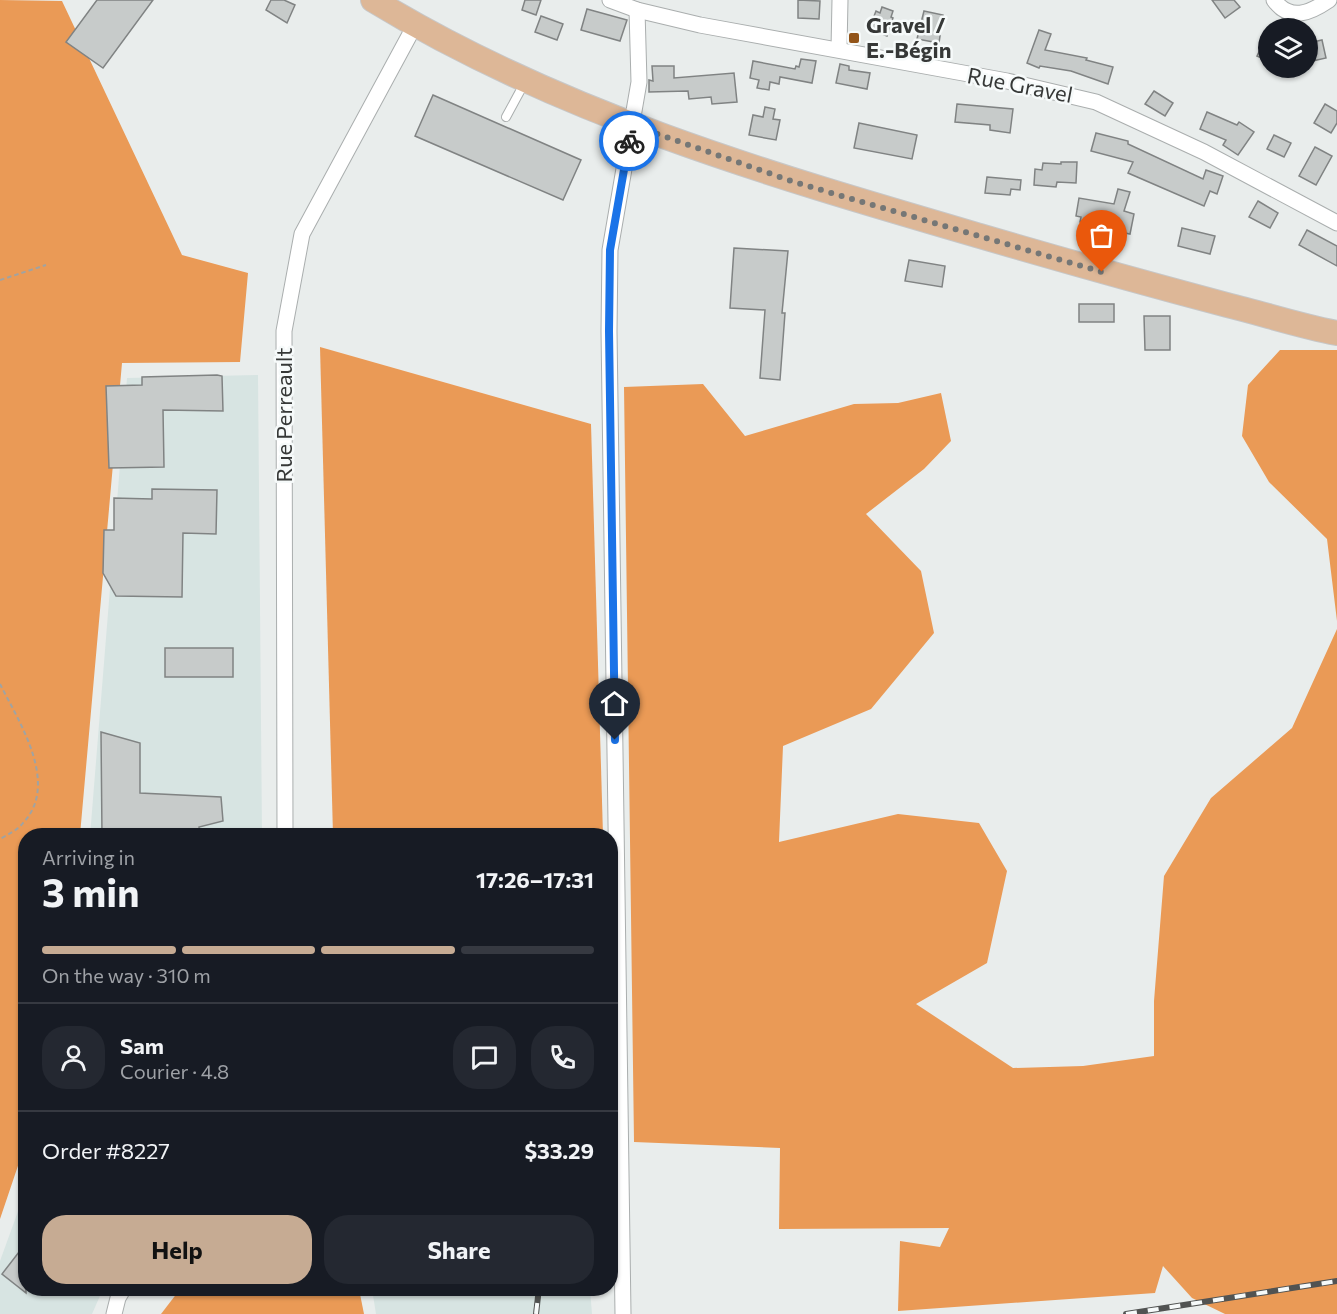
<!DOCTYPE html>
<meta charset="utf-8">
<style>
:root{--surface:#171b24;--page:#242831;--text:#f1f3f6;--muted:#9ea1a6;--line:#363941;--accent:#c6ab93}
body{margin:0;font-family:Commissioner,sans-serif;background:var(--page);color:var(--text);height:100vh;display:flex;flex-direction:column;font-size:22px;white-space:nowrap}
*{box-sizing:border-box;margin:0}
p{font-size:20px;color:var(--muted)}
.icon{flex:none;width:33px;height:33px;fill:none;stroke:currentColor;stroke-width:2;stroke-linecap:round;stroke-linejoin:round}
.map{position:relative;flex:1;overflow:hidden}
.panel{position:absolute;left:18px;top:828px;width:600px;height:468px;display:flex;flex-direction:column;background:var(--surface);border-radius:24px;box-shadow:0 2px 4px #0004}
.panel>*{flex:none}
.controls{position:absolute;left:1258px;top:18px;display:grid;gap:12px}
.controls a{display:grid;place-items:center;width:60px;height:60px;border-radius:50%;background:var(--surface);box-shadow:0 2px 4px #0004;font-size:30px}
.pin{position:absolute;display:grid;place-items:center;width:51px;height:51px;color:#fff;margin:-62px -26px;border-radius:50% 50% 50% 0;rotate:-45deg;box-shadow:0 0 6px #0007}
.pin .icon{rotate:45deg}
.courier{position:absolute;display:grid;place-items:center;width:60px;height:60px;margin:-30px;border:4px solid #1a73e8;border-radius:50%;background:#fff;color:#222;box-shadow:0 2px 8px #0007}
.overview em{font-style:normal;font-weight:700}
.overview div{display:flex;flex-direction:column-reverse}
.overview{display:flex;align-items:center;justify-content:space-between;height:102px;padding:0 24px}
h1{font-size:39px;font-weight:700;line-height:45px}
.bar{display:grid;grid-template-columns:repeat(4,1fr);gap:9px 6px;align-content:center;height:72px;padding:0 24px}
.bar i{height:8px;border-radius:4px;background:var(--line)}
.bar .active{background:var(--accent)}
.bar p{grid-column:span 4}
.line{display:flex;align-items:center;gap:15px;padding:0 24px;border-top:2px solid var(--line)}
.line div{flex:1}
.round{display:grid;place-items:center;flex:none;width:63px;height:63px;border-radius:24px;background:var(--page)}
.action{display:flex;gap:12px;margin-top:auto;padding:12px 24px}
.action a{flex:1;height:69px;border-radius:24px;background:var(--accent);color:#111;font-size:24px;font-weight:700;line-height:69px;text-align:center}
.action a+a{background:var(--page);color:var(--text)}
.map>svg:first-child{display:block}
.built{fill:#d7e4e2}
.forest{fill:#ea9a56}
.building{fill:#c7cbca;stroke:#808383;stroke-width:1.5}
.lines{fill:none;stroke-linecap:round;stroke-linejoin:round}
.service-casing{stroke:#aaaeae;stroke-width:10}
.minor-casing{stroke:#aaaeae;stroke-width:17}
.primary-casing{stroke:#c7c7c7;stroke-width:26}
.path{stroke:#a0a3a2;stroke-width:2;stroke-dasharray:4.5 3;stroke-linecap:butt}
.service{stroke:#fff;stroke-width:8}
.minor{stroke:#fff;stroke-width:15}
.primary{stroke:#ddb797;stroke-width:24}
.rail-casing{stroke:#515352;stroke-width:6}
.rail{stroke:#f6fafa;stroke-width:4;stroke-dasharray:11;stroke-linecap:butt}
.done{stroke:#757776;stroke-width:6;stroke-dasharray:0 10.8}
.route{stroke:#1a73e8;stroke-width:8}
.poi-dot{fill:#925419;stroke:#f6fafa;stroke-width:2}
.labels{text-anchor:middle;stroke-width:5;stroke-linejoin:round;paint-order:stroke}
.poi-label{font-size:22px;font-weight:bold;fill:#363837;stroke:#f6fafa;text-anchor:start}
.street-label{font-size:22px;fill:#363837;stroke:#f6fafa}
</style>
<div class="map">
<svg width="1337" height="1314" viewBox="0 0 1337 1314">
<rect width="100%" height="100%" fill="#e9edec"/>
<g class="built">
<path d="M258,375L262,835L90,836L127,378Z"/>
<path d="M25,1192L26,1288L103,1289L92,1314H0V1261Z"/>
<path d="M372,1289H590L592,1314H376Z"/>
</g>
<g class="forest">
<path d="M0,0L62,1L182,255L248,273L240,362L122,363L80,835L26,836L25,1145L0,1219Z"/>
<path d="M320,347L591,424L603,835H333Z"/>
<path d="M1280,350H1337V621L1327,539L1269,482L1242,436L1248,385Z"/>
<path d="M703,384L745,436L854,404L898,403L941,393L951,441L924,469L866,514L921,571L934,633L871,709L783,746L779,842L898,814L979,823L1007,871L987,963L916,1004L1013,1068L1083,1066L1154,1056V1001L1164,876L1211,798L1292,728L1337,629V1314H1225L1192,1298L1163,1266L1155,1293L898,1311L900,1241L940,1247L949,1228L779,1229L780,1148L634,1142L624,387Z"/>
<path d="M181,1288L359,1289L364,1314H161Z"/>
</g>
<g class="building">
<path d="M97,0H153L103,68L66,42Z"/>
<path d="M271,0H284L295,5L287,23L266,10Z"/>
<path d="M525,0H541L536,15L522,10Z"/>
<path d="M798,0L820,1L819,19L798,18Z"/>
<path d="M1212,0H1234L1240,7L1225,18Z"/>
<path d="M882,7L893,11L891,17L893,18L887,36L869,29L876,11L880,13Z"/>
<path d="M587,9L627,20L620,41L581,30Z"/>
<path d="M924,11L943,15L939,43L917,39Z"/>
<path d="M541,16L563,24L557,40L535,32Z"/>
<path d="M1039,30L1051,34L1045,50L1087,58L1086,60L1113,67L1108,84L1071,71L1040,66L1039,68L1027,63Z"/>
<path d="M1269,30V61L1257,56Z"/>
<path d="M1322,40L1326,58L1308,62V43Z"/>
<path d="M801,59L816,61L812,83L780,77L779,84L770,82L769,90L757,88L759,80L750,78L753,61L795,69L796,66L799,67Z"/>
<path d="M840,64L849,66V70L870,73L867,89L836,83Z"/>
<path d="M652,66H674V78L734,73L737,102L712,104L711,97L689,99L688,91L649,92V80L653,81Z"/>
<path d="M1154,91L1173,103L1165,116L1145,104Z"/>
<path d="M433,95L581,160L563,200L415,136Z"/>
<path d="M957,104L1013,109L1010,133L990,130V125L955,122Z"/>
<path d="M1325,104L1337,111V123L1331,133L1314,123Z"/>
<path d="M765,107L775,109L773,119L780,120L776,140L749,135L753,115L763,117Z"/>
<path d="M1207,112L1237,125L1239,122L1254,132L1238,155L1223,145L1226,140L1200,129Z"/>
<path d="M859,123L917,135L912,159L854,148Z"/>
<path d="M1096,133L1128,141V144L1203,179L1206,170L1223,176L1217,194L1210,191L1204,206L1128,173L1133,162L1091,151Z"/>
<path d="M1274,135L1291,143L1284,157L1267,149Z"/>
<path d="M1315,147L1332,156L1316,185L1299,176Z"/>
<path d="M1061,162H1077L1076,183L1057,182L1056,187L1034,185L1035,169L1042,170L1043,163L1061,164Z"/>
<path d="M987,177L1021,180L1020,190L1011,189L1010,195L985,193Z"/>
<path d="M1118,189L1130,192L1124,211L1134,214L1130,234L1115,231L1116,228L1080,222L1081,217L1076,216L1079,198L1114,204Z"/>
<path d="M1258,201L1278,213L1270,228L1249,217Z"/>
<path d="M1182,228L1215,236L1210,254L1178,246Z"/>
<path d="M1307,230L1337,246V266L1299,245Z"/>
<path d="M734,248L788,251L782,313H785L780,380L760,378L765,310L730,308Z"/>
<path d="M909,260L945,266L942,287L905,281Z"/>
<rect x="1079" y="304" width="35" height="18"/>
<path d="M1144,316H1170V350H1145Z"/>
<path d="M217,375L222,376L223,411L163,410L164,467L109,468L106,386L142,385V377Z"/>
<path d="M152,489L217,490L216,534L183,533L182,597L116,596L103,573L104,530H114V498L152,499Z"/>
<rect x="165" y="648" width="68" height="29"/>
<path d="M101,732L140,743V793L221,797L223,821L199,827L200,836H102Z"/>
<path d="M26,1243V1293L2,1274Z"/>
</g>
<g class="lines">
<defs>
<path id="service" d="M506,117L525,82"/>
<g id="minor">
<path d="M610,0L637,10L700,25L1007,81L1096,102L1204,152L1337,223"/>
<path d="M1274,0C1290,22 1310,13 1329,0"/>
<path d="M839,49L840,0"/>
<path d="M285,836L284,331L302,234L415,25"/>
<path d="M114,1314L118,1298L124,1288"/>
<path d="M623,1314L609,331L610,250L639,82L637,10"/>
</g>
<path id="primary" d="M373,0C560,114 771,175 980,236C1062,260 1144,283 1227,305C1264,314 1300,326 1337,333"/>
</defs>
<use href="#service" class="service-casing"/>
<use href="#minor" class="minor-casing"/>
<use href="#primary" class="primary-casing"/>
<g class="path">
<path d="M0,280L46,265"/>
<path d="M0,684C19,722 60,784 23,823C18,830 7,835 0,839"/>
</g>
<use href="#service" class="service"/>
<use href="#minor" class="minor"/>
<use href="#primary" class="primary"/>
<defs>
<g id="rail">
<path d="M536,1314L539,1288"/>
<path d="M1126,1314L1337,1281"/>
</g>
</defs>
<use href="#rail" class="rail-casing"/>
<use href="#rail" class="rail"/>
</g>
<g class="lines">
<path class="done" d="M629,141L632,125L794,182L1102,272"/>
<path class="route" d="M615,740L609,331L610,250L629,141"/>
</g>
<rect class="poi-dot" x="848" y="32" width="12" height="12" rx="3"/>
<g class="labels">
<g class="poi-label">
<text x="866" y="33">Gravel /<tspan x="866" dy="25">E.-Bégin</tspan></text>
</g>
<g class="street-label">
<text transform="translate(1020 85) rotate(11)" y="8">Rue Gravel</text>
<text transform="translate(284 415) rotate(-90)" y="8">Rue Perreault</text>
</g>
</g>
</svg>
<div class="controls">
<a><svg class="icon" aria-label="layers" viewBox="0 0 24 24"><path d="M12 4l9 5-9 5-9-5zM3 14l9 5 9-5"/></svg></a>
</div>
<div class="pin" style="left:1102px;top:272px;background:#ea580c"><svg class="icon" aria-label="bag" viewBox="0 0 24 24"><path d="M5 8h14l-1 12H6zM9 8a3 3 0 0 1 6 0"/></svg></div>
<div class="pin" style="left:615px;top:740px;background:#1f2937"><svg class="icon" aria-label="home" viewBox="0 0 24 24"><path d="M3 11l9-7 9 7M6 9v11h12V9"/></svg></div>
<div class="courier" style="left:629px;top:141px"><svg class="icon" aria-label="bike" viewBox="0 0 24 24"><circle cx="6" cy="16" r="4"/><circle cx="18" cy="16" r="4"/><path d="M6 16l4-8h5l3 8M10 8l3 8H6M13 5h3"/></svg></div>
<section class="panel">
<div class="overview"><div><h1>3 min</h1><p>Arriving in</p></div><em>17:26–17:31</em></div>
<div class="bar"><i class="active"></i><i class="active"></i><i class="active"></i><i></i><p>On the way · 310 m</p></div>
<div class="line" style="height:108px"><a class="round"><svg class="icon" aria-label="person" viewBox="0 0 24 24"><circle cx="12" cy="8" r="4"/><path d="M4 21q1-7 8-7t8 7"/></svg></a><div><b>Sam</b><p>Courier · 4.8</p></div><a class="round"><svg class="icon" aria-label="chat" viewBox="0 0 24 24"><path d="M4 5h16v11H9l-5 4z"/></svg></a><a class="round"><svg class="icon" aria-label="phone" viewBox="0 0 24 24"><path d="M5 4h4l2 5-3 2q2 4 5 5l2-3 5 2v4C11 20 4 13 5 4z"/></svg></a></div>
<div class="line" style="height:78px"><div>Order #8227</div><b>$33.29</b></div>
<div class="action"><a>Help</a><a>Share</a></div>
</section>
</div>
